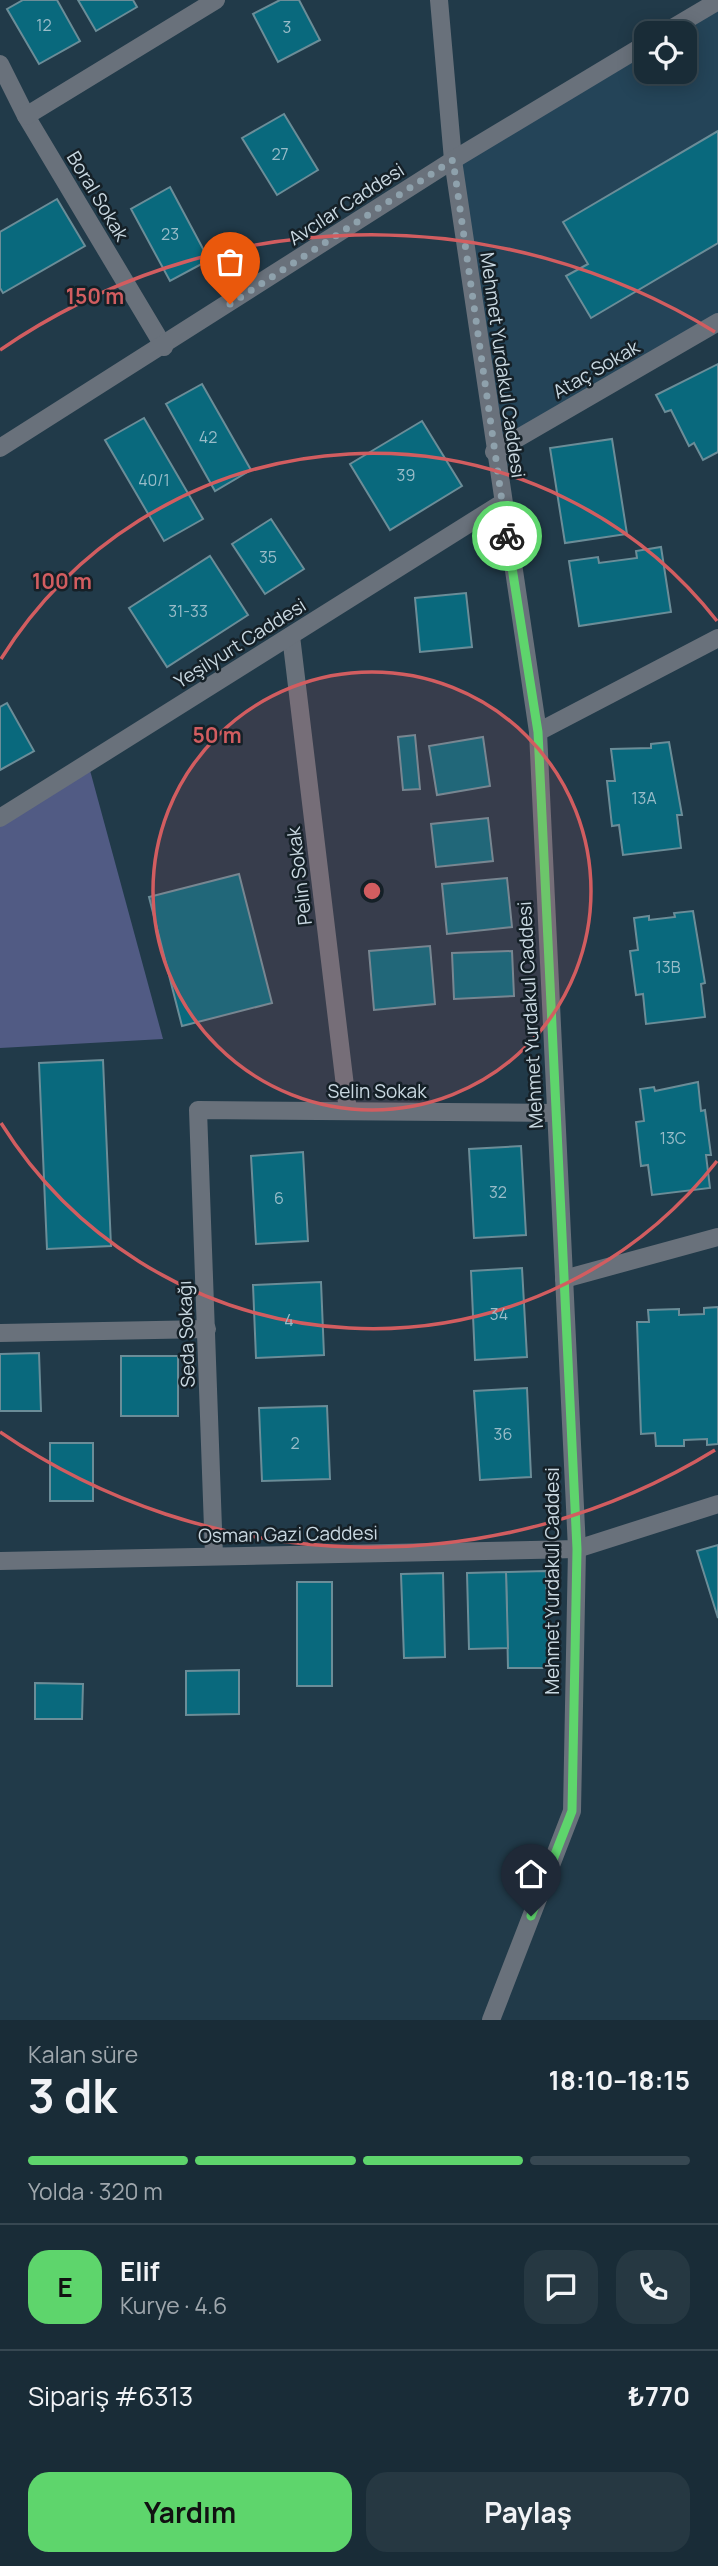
<!DOCTYPE html>
<html lang="tr">
<meta charset="utf-8">
<style>
:root{--surface:#192c37;--page:#263842;--text:#f1f3f6;--muted:#9fa7ad;--line:#374852;--accent:#5ed56c}
body{margin:0;font-family:Manrope,sans-serif;background:var(--page);color:var(--text);height:100vh;display:flex;flex-direction:column;font-size:26px;white-space:nowrap}
*{box-sizing:border-box;margin:0}
p{font-size:23px;color:var(--muted)}
.icon{flex:none;width:38px;height:38px;fill:none;stroke:currentColor;stroke-width:2;stroke-linecap:round;stroke-linejoin:round}
.map{position:relative;height:2020px;overflow:hidden}
.details{display:flex;flex-direction:column;background:var(--surface);flex:1}
.details>*{flex:none}
.buttons{position:absolute;left:634px;top:21px;display:grid;gap:14px}
.buttons a{display:grid;place-items:center;width:63px;height:63px;border-radius:14px;background:var(--surface);box-shadow:0 4px 18px #0003,0 0 0 2px var(--line);font-size:35px}
.pin{position:absolute;display:grid;place-items:center;width:60px;height:60px;color:#fff;margin:-72px -30px;border-radius:50% 50% 50% 0;rotate:-45deg;box-shadow:0 0 7px #0007}
.pin .icon{rotate:45deg}
.courier{position:absolute;display:grid;place-items:center;width:70px;height:70px;margin:-35px;border:5px solid #5ed56c;border-radius:50%;background:#fff;color:#222;box-shadow:0 2px 9px #0007}
.head em{font-style:normal;font-weight:700}
.head div{display:flex;flex-direction:column-reverse}
.head{display:flex;align-items:center;justify-content:space-between;height:119px;padding:0 28px}
h1{font-size:46px;font-weight:700;line-height:52px}
.bar{display:grid;grid-template-columns:repeat(4,1fr);gap:10px 7px;align-content:center;height:84px;padding:0 28px}
.bar i{height:9px;border-radius:5px;background:var(--line)}
.bar .selected{background:var(--accent)}
.bar p{grid-column:span 4}
.line{display:flex;align-items:center;gap:18px;padding:0 28px;border-top:2px solid var(--line)}
.line div{flex:1}
.round{display:grid;place-items:center;flex:none;width:74px;height:74px;border-radius:21px;background:var(--page)}
.button{display:flex;gap:14px;margin-top:auto;padding:14px 28px}
.button a{flex:1;height:80px;border-radius:21px;background:var(--accent);color:#111;font-size:28px;font-weight:700;line-height:80px;text-align:center}
.button a+a{background:var(--page);color:var(--text)}
.map>svg:first-child{display:block}
.built{fill:#244458}
.green{fill:#515b84}
.building{fill:#09697d;stroke:#6b8d98;stroke-width:2}
.lines{fill:none;stroke-linecap:round;stroke-linejoin:round}
.minor{stroke:#69717b;stroke-width:18}
.done{stroke:#8ea1ac;stroke-width:7;stroke-dasharray:0 12.6}
.route{stroke:#5ed56c;stroke-width:9}
.ring{fill:none;stroke:#d25d60;stroke-width:3.5}
.labels{text-anchor:middle;stroke-width:5;stroke-linejoin:round;paint-order:stroke}
.number-label{font-size:16px;fill:#99bcc8}
.street-label{font-size:19px;fill:#c9d8e1;stroke:#152027}
.centre{fill:#d25d60;stroke:#152027;stroke-width:3.5}
.ring-label{font-size:21px;text-anchor:middle;font-weight:bold;fill:#d25d60;stroke:#152027;stroke-width:5;stroke-linejoin:round;paint-order:stroke}
</style>
<div class="map">
<svg width="718" height="2020" viewBox="0 0 718 2020">
<rect width="100%" height="100%" fill="#213a49"/>
<path class="built" d="M718,1V322L494,452L453,160L646,44V72H684V33H664Z"/>
<path class="green" d="M88,763L163,1039L0,1048V824Z"/>
<g class="building">
<path d="M23,0H57L80,41L39,64L7,9Z"/>
<path d="M78,0H133L137,7L96,31Z"/>
<path d="M280,0H299L320,40L278,62L253,14Z"/>
<path d="M284,114L318,170L277,195L242,138Z"/>
<path d="M718,131V243L591,318L566,276L588,264L563,222Z"/>
<path d="M170,187L209,260L170,281L131,209Z"/>
<path d="M57,199L85,246L3,293L0,288V232Z"/>
<path d="M718,364V452L703,460L694,443L689,446L671,410L665,412L656,395Z"/>
<path d="M202,384L251,470L215,491L166,404Z"/>
<path d="M144,418L203,519L164,541L105,440Z"/>
<path d="M422,421L462,486L390,530L350,464Z"/>
<path d="M612,439L627,534L565,543L550,448Z"/>
<path d="M271,519L304,569L265,594L232,544Z"/>
<path d="M661,547L671,612L579,626L569,561L598,557L599,563L637,558L636,551Z"/>
<path d="M210,556L248,615L167,667L129,608Z"/>
<path d="M466,593L472,647L420,652L415,598Z"/>
<path d="M7,703L34,751L0,770V707Z"/>
<path d="M415,735L420,789L403,790L398,737Z"/>
<path d="M483,737L490,786L437,795L429,746Z"/>
<path d="M669,742L682,815H677L681,848L623,855L619,825L612,826L607,781H615L611,749L651,748V744Z"/>
<path d="M488,818L493,861L436,867L431,824Z"/>
<path d="M239,874L272,1003L182,1026L149,897Z"/>
<path d="M507,878L512,927L447,934L442,884Z"/>
<path d="M693,911L705,983L701,984L705,1017L646,1024L643,994L636,995L630,951L638,950L634,918L649,916V920L675,917L674,913Z"/>
<path d="M430,946L435,1004L374,1010L369,951Z"/>
<path d="M512,951L514,996L454,999L452,953Z"/>
<path d="M103,1060L111,1246L47,1249L39,1063Z"/>
<path d="M698,1082L701,1111L705,1110L711,1155H706L710,1188L652,1195L648,1165L641,1166L636,1122L644,1121L640,1089L654,1087L655,1091Z"/>
<path d="M521,1146L526,1235L474,1238L469,1149Z"/>
<path d="M303,1152L308,1241L256,1244L251,1156Z"/>
<path d="M522,1268L527,1357L475,1360L471,1271Z"/>
<path d="M321,1282L324,1355L256,1358L253,1285Z"/>
<path d="M718,1307V1444L707,1445V1439L684,1440V1446H656L655,1433L641,1434L637,1322H649L648,1310L679,1309V1315L704,1314V1308Z"/>
<path d="M39,1353L41,1411H0V1354Z"/>
<rect x="121" y="1356" width="57" height="60"/>
<path d="M527,1388L531,1477L480,1480L474,1391Z"/>
<path d="M327,1406L330,1479L262,1481L259,1408Z"/>
<rect x="50" y="1443" width="43" height="58"/>
<path d="M718,1545V1618L697,1551Z"/>
<path d="M546,1571L549,1668H508L506,1572Z"/>
<path d="M506,1572L508,1648L469,1649L467,1573Z"/>
<path d="M443,1573L445,1657L404,1658L401,1574Z"/>
<rect x="297" y="1582" width="35" height="104"/>
<path d="M239,1670V1714L186,1715V1671Z"/>
<path d="M35,1683L83,1684L82,1719H35Z"/>
</g>
<g class="lines">
<g class="minor">
<path d="M439,0L453,160L538,732L577,1549L572,1811L491,2020"/>
<path d="M664,33L718,1"/>
<path d="M0,64L26,116L164,347"/>
<path d="M26,116L216,0"/>
<path d="M0,448L453,160L646,44"/>
<path d="M494,452L718,322"/>
<path d="M291,636L348,1111"/>
<path d="M538,732L718,638"/>
<path d="M0,818L502,503"/>
<path d="M564,1279L718,1237"/>
<path d="M0,1333L207,1329"/>
<path d="M214,1556L198,1110L556,1113"/>
<path d="M0,1561L577,1549L718,1504"/>
</g>
</g>
<g class="lines">
<path class="done" d="M230,304L453,160L507,536"/>
<path class="route" d="M507,536L538,732L577,1549L572,1811L531,1916"/>
</g>
<circle cx="372" cy="891" r="219" fill="#d25d60" fill-opacity=".12"/>
<g class="ring">
<circle cx="372" cy="891" r="219"/>
<path d="M717 1161A438 438 0 0 1 1 1123M1 659A438 438 0 0 1 717 621"/>
<path d="M715 1450A656 656 0 0 1 0 1432M0 350A656 656 0 0 1 715 332"/>
</g>
<g class="labels">
<g class="number-label">
<text x="44" y="31">12</text>
<text x="287" y="33">3</text>
<text x="280" y="160">27</text>
<text x="170" y="240">23</text>
<text x="208" y="443">42</text>
<text x="406" y="481">39</text>
<text x="154" y="486">40/1</text>
<text x="268" y="563">35</text>
<text x="188" y="617">31-33</text>
<text x="644" y="804">13A</text>
<text x="668" y="973">13B</text>
<text x="673" y="1144">13C</text>
<text x="498" y="1198">32</text>
<text x="279" y="1204">6</text>
<text x="499" y="1320">34</text>
<text x="289" y="1326">4</text>
<text x="503" y="1440">36</text>
<text x="295" y="1449">2</text>
</g>
<g class="street-label">
<text transform="translate(98 196) rotate(59)" y="7">Boral Sokak</text>
<text transform="translate(346 204) rotate(-33)" y="7">Avcılar Caddesi</text>
<text transform="translate(503 365) rotate(82)" y="7">Mehmet Yurdakul Caddesi</text>
<text transform="translate(596 369) rotate(-30)" y="7">Ataç Sokak</text>
<text transform="translate(240 643) rotate(-32)" y="7">Yeşilyurt Caddesi</text>
<text transform="translate(299 876) rotate(-97)" y="7">Pelin Sokak</text>
<text transform="translate(530 1015) rotate(-93)" y="7">Mehmet Yurdakul Caddesi</text>
<text x="377" y="1098">Selin Sokak</text>
<text transform="translate(186 1334) rotate(-92)" y="7">Seda Sokağı</text>
<text transform="translate(288 1534) rotate(-1)" y="7">Osman Gazi Caddesi</text>
<text transform="translate(552 1581) rotate(-90)" y="7">Mehmet Yurdakul Caddesi</text>
</g>
</g>
<circle cx="372" cy="891" r="10" class="centre"/>
<g class="ring-label">
<text x="95" y="304">150 m</text>
<text x="62" y="589">100 m</text>
<text x="217" y="743">50 m</text>
</g>
</svg>
<div class="buttons">
<a><svg class="icon" aria-label="locate" viewBox="0 0 24 24"><circle cx="12" cy="12" r="6"/><path d="M12 2v4M12 18v4M2 12h4M18 12h4"/></svg></a>
</div>
<div class="pin" style="left:230px;top:304px;background:#ea580c"><svg class="icon" aria-label="bag" viewBox="0 0 24 24"><path d="M5 8h14l-1 12H6zM9 8a3 3 0 0 1 6 0"/></svg></div>
<div class="pin" style="left:531px;top:1916px;background:#1f2937"><svg class="icon" aria-label="home" viewBox="0 0 24 24"><path d="M3 11l9-7 9 7M6 9v11h12V9"/></svg></div>
<div class="courier" style="left:507px;top:536px"><svg class="icon" aria-label="bike" viewBox="0 0 24 24"><circle cx="6" cy="16" r="4"/><circle cx="18" cy="16" r="4"/><path d="M6 16l4-8h5l3 8M10 8l3 8H6M13 5h3"/></svg></div>
</div>
<section class="details">
<div class="head"><div><h1>3 dk</h1><p>Kalan süre</p></div><em>18:10–18:15</em></div>
<div class="bar"><i class="selected"></i><i class="selected"></i><i class="selected"></i><i></i><p>Yolda · 320 m</p></div>
<div class="line" style="height:126px"><b class="round" style="background:var(--accent);color:#111">E</b><div><b>Elif</b><p>Kurye · 4.6</p></div><a class="round"><svg class="icon" aria-label="chat" viewBox="0 0 24 24"><path d="M4 5h16v11H9l-5 4z"/></svg></a><a class="round"><svg class="icon" aria-label="phone" viewBox="0 0 24 24"><path d="M5 4h4l2 5-3 2q2 4 5 5l2-3 5 2v4C11 20 4 13 5 4z"/></svg></a></div>
<div class="line" style="height:91px"><div>Sipariş #6313</div><b>₺770</b></div>
<div class="button"><a>Yardım</a><a>Paylaş</a></div>
</section>
